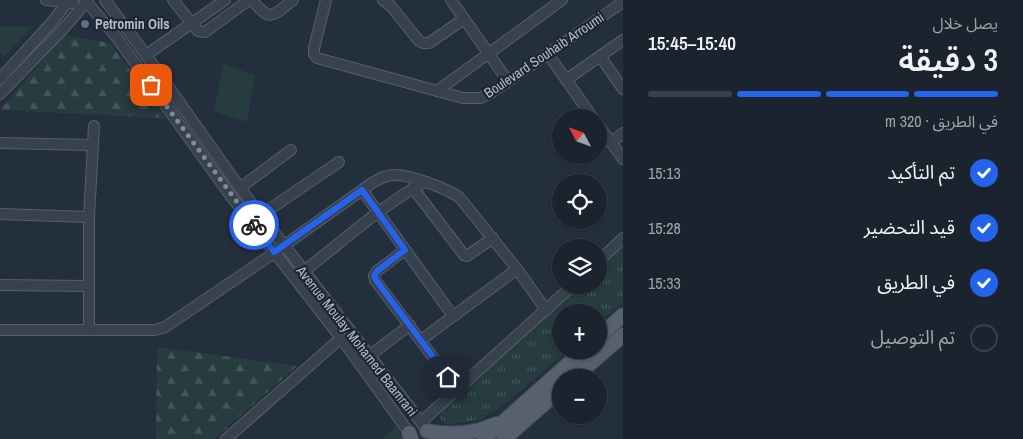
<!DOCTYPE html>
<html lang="ar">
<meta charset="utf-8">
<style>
:root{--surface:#1b232e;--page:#242b36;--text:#f1f3f6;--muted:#a0a4aa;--line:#39404a;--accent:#2563eb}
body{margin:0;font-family:"Archivo Narrow","Noto Sans Arabic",sans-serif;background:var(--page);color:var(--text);direction:rtl;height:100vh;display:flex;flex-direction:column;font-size:19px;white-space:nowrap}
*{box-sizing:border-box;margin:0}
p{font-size:16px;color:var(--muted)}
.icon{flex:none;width:28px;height:28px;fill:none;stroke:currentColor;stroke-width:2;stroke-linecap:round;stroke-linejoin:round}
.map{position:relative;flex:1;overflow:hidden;direction:ltr}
.drawer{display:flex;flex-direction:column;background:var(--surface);width:400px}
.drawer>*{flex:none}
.needle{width:32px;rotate:311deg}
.fabs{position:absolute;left:552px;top:109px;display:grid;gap:10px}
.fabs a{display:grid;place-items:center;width:55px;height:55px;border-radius:50%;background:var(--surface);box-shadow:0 1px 4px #0004,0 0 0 1px var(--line);font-size:25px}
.pin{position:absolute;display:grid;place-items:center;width:42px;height:42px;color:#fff;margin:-21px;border-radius:10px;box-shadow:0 2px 8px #0006}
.courier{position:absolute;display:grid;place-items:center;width:50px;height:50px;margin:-25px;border:4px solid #2563eb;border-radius:50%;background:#fff;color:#222;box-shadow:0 1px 6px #0007}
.summary em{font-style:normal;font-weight:600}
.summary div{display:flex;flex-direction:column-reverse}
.summary{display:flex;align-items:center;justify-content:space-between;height:85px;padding:0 25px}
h1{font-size:32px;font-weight:600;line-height:38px}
.bar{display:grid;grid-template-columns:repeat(4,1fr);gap:8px 5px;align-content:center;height:60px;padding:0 25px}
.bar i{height:6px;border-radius:4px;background:var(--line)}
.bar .on{background:var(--accent)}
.bar p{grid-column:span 4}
ol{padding:0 25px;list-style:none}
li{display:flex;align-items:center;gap:15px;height:55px}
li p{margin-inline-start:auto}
li .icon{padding:5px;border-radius:50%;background:var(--accent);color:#fff;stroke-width:4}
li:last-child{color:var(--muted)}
li i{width:28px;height:28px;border:2px solid var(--line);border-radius:50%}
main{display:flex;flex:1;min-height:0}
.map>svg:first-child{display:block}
.grass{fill:url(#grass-tufts)}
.forest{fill:url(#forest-firs)}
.green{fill:#263c3f}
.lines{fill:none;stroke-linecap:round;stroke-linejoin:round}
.minor-casing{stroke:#565f6c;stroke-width:12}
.major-casing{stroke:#414a57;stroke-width:16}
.minor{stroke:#38414e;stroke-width:10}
.major{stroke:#56606e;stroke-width:14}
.done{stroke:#828b98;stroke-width:5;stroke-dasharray:0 9}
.route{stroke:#2563eb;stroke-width:6}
.service-dot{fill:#5c6f8a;stroke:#1d2633;stroke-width:2}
.labels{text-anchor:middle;stroke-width:4.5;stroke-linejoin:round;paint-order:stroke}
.poi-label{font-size:14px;font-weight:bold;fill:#b4bcc9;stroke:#1d2633;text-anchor:start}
.street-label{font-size:14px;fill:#b4bcc9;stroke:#1d2633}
</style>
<main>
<section class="drawer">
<div class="summary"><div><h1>3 دقيقة</h1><p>يصل خلال</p></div><em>15:40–15:45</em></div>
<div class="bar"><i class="on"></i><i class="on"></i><i class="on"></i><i></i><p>في الطريق · 320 m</p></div>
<ol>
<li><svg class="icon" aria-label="check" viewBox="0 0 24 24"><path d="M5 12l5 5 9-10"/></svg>تم التأكيد<p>15:13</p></li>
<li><svg class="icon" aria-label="check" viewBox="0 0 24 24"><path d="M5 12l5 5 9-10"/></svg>قيد التحضير<p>15:28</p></li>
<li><svg class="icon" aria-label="check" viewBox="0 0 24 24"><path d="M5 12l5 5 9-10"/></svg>في الطريق<p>15:33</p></li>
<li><i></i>تم التوصيل</li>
</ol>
</section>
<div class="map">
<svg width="623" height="439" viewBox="0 0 623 439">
<defs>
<pattern id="grass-tufts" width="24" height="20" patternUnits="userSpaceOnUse" patternTransform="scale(1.25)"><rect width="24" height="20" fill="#263c3f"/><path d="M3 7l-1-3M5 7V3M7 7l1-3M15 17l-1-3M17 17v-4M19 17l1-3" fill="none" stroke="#435659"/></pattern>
<pattern id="forest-firs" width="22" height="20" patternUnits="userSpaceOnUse" patternTransform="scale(1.25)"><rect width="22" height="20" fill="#263c3f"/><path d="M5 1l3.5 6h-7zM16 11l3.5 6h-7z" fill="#435659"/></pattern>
</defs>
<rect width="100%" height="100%" fill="#242f3e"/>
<path class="grass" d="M623,242V302L599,323V312H561V350H568L502,406L482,419L448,425L440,419L443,406L576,285H599V264Z"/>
<g class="forest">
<path d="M64,35L110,43L166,118L0,110Z"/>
<path d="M157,347L297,366L214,439H156Z"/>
</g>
<g class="green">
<path d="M0,26H34L4,57L0,53Z"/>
<path d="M223,64L255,75L247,122L214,111Z"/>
<path d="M396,426L404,439H383Z"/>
</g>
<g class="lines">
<defs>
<g id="minor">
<path d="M46,0L73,3"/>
<path d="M85,0L117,38L230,195L341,338L413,438"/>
<path d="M105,0L146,55L240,188L431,435"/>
<path d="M173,0L198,31L205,32L249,0"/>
<path d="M252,0C271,23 272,16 293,0"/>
<path d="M326,0L314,48V54L317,58L463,98H480L491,93L623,2"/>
<path d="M383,0L390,5L419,41L423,43H429L464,19"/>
<path d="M451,0L508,81"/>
<path d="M548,54L593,118"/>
<path d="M146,55L225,0"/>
<path d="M600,56L623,89"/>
<path d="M0,79L53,21L69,0"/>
<path d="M566,80L623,40"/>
<path d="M437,91L562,0"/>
<path d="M0,94L64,28L88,0"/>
<path d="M599,126L623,159"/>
<path d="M0,143L93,145"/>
<path d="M611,143L623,133"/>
<path d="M240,188L291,150"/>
<path d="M413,188L464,255L467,256L493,238"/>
<path d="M362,190L453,316"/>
<path d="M0,214L89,217"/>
<path d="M261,215L339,162"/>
<path d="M405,250L377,271L374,276L375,280L457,389"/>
<path d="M599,261L623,238"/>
<path d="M304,271C342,242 383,204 425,182"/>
<path d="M0,285L88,286"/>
<path d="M0,330H155L165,327L268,257L372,183C379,179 385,175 394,175C408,174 449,189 460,198L517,269L546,310"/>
<path d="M89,330V217L94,126"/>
<path d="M421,340L517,269"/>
<path d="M369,356L410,325"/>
<path d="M421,422L573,285"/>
<path d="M226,439L341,338"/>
</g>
<g id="major">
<path d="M599,337L623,315"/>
<path d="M574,378L623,335"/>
<path d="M427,431C451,436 474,434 496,424"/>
<path d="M409,433L411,439"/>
<path d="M484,439L584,350"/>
<path d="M504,439L561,389"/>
</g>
</defs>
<use href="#minor" class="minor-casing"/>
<use href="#major" class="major-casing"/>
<use href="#minor" class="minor"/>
<use href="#major" class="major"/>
</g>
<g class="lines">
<path class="done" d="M151,85L254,225"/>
<path class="route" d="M254,225L274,252L362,190L405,250L377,271L374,276L376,280L448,377"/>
</g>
<circle class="service-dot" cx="85" cy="24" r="5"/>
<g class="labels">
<g class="poi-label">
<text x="95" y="29">Petromin Oils</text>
</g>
<g class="street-label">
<text transform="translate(544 55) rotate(-34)" y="5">Boulevard Souhaib Arroumi</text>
<text transform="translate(357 341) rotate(52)" y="5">Avenue Moulay Mohamed Baamrani</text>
</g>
</g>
</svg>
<div class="fabs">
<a><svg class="needle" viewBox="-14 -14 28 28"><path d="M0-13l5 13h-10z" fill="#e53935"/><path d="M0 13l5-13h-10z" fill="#a0a4aa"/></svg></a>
<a><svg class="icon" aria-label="locate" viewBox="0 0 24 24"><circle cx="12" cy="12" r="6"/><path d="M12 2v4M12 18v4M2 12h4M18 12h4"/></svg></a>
<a><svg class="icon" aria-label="layers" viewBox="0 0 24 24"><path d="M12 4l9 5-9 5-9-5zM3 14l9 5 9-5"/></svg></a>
<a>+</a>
<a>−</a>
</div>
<div class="pin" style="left:151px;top:85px;background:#ea580c"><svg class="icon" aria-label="bag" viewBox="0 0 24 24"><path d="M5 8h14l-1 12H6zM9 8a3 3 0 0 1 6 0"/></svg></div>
<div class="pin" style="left:448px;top:377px;background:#1f2937"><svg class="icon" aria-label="home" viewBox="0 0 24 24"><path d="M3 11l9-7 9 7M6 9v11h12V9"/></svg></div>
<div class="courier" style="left:254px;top:225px"><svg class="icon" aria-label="bike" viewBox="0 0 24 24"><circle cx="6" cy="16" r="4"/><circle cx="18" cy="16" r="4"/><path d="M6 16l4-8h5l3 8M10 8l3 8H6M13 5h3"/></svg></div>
</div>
</main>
